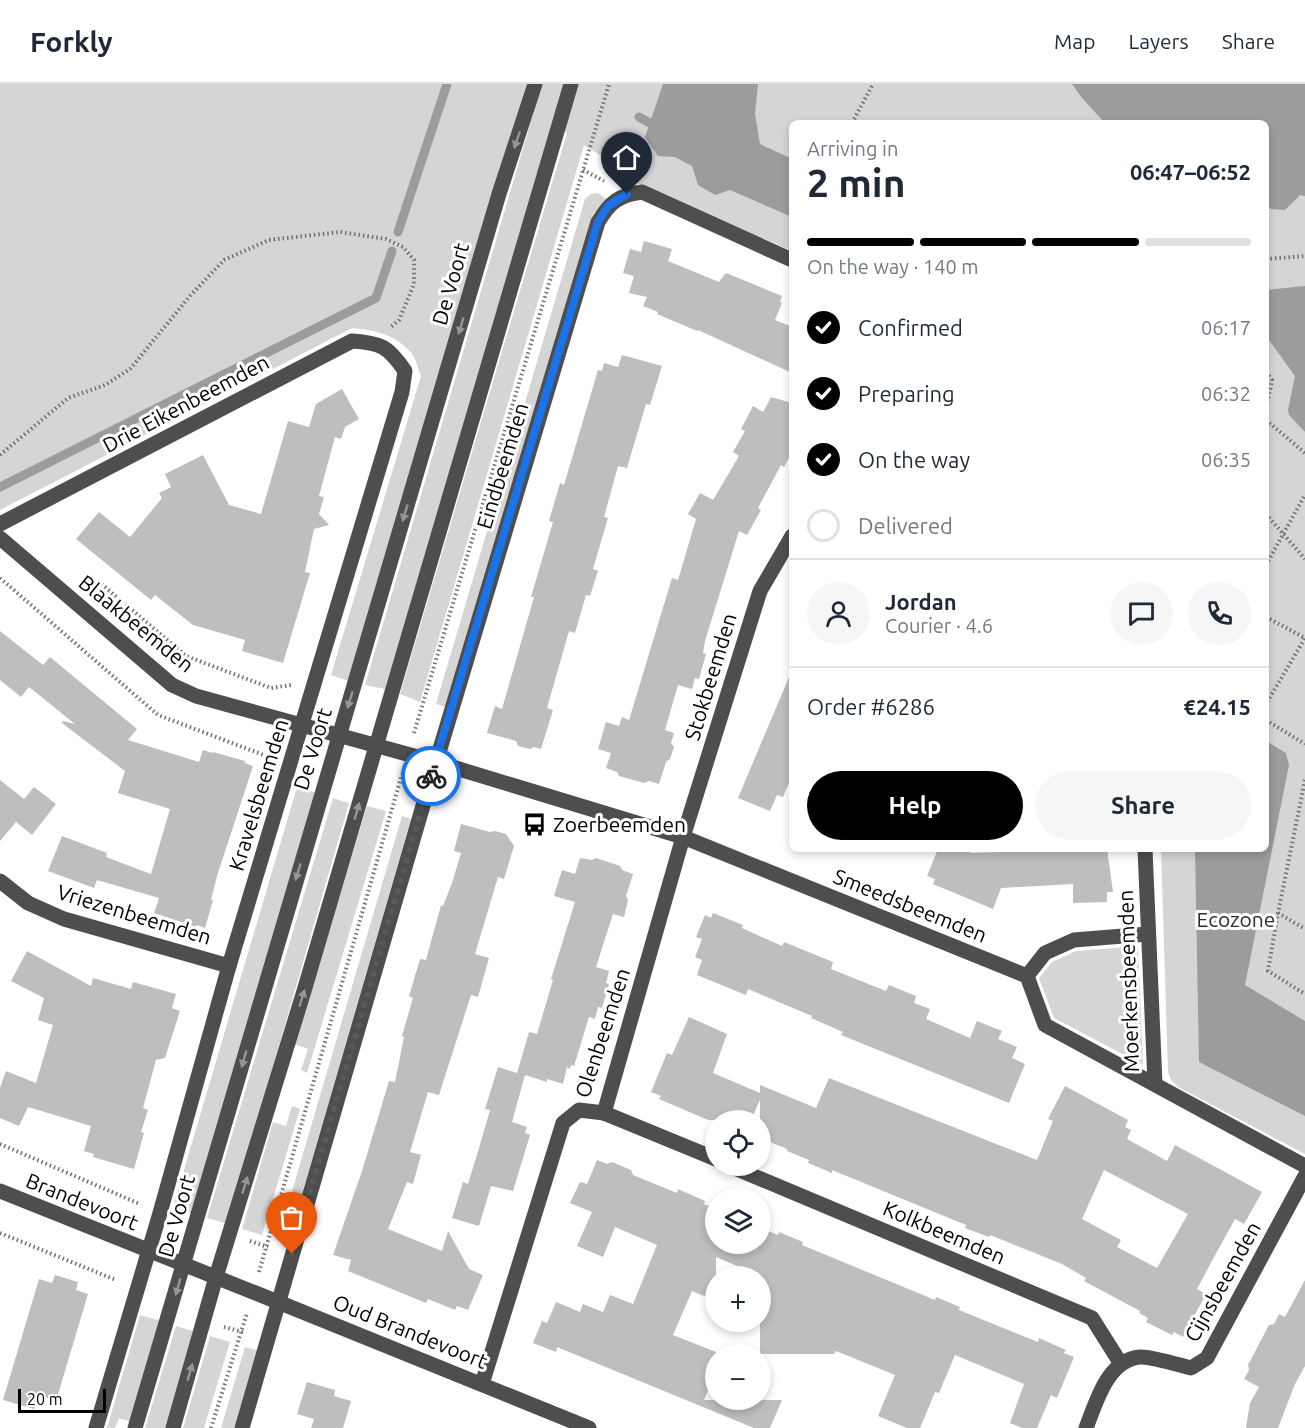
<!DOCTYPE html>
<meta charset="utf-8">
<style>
:root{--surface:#fff;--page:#f6f6f7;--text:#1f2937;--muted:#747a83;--line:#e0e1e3;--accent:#000}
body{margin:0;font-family:Ubuntu,sans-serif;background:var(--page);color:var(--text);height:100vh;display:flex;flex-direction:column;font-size:22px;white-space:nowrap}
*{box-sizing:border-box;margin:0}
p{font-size:20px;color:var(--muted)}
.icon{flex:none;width:33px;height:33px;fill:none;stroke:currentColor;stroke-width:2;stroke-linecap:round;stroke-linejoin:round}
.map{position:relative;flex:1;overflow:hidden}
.details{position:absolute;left:789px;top:36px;width:480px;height:732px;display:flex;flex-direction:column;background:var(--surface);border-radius:9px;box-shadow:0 3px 9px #0003}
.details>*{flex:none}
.fabs{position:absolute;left:705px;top:1026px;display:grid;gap:12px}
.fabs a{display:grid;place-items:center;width:66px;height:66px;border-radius:50%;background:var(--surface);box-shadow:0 3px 9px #0003;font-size:30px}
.scale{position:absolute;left:18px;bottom:15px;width:88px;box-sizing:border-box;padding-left:6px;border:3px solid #000;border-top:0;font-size:16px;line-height:21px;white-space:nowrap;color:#000;-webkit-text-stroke:4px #fff;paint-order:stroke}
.pin{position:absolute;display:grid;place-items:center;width:51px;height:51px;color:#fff;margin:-62px -26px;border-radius:50% 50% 50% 0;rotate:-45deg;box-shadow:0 0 6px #0007}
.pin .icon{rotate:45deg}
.courier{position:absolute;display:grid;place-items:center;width:60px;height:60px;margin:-30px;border:4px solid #1a73e8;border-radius:50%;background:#fff;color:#222;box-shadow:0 2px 8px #0007}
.overview em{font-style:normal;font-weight:700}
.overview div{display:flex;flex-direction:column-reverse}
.overview{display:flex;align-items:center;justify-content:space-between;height:102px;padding:0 18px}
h1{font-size:39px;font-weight:700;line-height:45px}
.bar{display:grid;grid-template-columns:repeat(4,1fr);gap:9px 6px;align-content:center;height:72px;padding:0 18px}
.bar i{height:8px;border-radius:4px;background:var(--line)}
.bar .active{background:var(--accent)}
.bar p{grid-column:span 4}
.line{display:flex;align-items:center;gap:15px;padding:0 18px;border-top:2px solid var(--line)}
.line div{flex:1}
.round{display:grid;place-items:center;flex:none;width:63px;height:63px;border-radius:32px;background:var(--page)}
ol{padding:0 18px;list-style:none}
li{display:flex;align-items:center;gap:18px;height:66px}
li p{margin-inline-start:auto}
li .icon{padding:6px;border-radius:50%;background:var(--accent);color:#fff;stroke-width:4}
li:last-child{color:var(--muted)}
li i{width:33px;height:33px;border:3px solid var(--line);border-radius:50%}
.action{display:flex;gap:12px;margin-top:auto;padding:12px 18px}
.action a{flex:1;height:69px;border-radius:36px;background:var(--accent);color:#fff;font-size:24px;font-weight:700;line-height:69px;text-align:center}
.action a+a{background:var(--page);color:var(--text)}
header{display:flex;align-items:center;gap:36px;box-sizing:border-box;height:84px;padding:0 30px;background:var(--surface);border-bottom:2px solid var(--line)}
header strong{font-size:28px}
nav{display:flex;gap:33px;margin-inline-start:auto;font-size:21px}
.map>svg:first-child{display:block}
.green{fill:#d5d5d5}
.water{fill:#9c9c9c}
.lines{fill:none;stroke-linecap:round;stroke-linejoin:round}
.stream{stroke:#9c9c9c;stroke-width:9}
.building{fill:#bebebe;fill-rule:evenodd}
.path{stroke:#707070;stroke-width:4;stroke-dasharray:1.5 3;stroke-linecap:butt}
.minor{stroke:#4e4e4e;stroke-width:15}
.oneway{fill:#959595}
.done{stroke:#595959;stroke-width:6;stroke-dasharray:0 10.8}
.route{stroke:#1a73e8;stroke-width:8}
.labels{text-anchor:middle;stroke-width:6;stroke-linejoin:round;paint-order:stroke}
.street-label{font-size:21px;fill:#000;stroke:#fff}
.poi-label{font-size:21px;fill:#000;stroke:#fff;text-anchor:start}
.park-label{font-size:21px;fill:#2c2c2c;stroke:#fff}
</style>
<header>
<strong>Forkly</strong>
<nav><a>Map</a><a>Layers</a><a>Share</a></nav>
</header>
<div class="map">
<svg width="1305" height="1344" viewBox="0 0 1305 1344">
<rect width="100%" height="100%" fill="#fff"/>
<g class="green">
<path d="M0,0H1305V1070L1178,1003L1171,996L1168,988L1161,765H1266V39H792V167L607,86L603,73L584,61L420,618L400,610L567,49L554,40L385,605L365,601L534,27L522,18L349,597L331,591L421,292C418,285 416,275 412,270C397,251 375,246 352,244L0,426Z"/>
<path d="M598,109L606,115L593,130L446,623L436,620L585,115L591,110Z"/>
<path d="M297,703L317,709L192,1130L173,1123Z"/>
<path d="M333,714L349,719L236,1111L225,1139L207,1134Z"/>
<path d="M367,722L386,727L307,989L301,986L308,965L295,960Z"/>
<path d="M402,732L411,735L288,1158L278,1155Z"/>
<path d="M1138,862L1143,981L1054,934L1039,894L1052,878L1076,867Z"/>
<path d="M292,1022L300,1025L262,1151L242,1145L273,1038L286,1042Z"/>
<path d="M140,1231L161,1237L131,1338L119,1334L115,1344H107Z"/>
<path d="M176,1242L196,1248L167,1344H145Z"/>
<path d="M210,1252L230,1258L204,1344H183Z"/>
<path d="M245,1263L257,1266L234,1344H221Z"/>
</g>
<g class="water">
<path d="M663,0H758L755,30L760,60L792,75V133L730,106L715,111L698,101L692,82L675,73L658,72L645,53Z"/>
<path d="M1072,0H1305V112L1300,111L1285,126L1271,125L1266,121V39H1105L1082,14Z"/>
<path d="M1305,202V348L1289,331L1288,326L1295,292L1266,252V206Z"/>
<path d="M1266,657L1286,669L1289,681L1245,901L1305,937V1032L1199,978L1195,765H1266Z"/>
</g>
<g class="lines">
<g class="stream">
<path d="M639,33L661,45"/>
<path d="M398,148L447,0"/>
<path d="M0,403L376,214L392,167"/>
</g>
</g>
<g class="building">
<path d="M644,157L672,165L668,177L719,198L726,189L782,212L780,218L782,219L775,236L792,243V289L698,246L697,247L657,230L658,228L643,222L647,213L629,209L634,192L623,189L630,165L641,168Z"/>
<path d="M622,271L662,282L650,321L646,320L627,384L618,382L604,433L608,434L593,485L598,487L590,512L586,511L575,549L569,547L547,624L553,626L541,665L534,663L530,665L518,662L516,657L487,649L495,622L502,625L534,513H531L553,438L549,437L560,399L564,401L598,286L602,287L604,279L618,283Z"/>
<path d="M342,305L359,335L345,343L341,355L335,353L319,412L324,413L319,430L329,441L314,445L305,488L310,489L283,579L242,567L245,556L193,541L155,511L151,516L76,455L99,428L130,453L162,414L159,409L171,403L165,390L203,371L229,421L261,430L288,337L309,343L316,320Z"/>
<path d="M771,313L792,319V368L784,383L781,381L758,424L761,426L747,451L739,447L705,557L703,569L706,570L699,595L695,594L692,605L678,601L665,646L674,649L671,659L674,663L670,675L666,678L659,700L649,697L644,699L619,692L617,688L606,684L611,669L598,665L606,638L619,642L622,633L629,636L672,494L678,496L696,435L688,430L700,409L713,416L739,372L733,368L745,347L741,345L753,322L763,328Z"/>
<path d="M0,547L43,581L50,573L137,645L128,656L199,678L203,666L213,669V668L245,677V679L253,682L217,792L211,816H213L205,844L197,841L196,843L154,829L159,814L97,796L94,804L48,787L62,752L107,769L106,773L151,790L170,725L118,709L125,687L62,639L63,637L75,640L29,603L21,613L0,596Z"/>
<path d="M792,586V692L783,713L777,711L770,727L738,714Z"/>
<path d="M0,696L24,715L34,703L56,720L32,751L16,738L0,757Z"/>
<path d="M461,740L490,748L495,747L506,750L514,762L504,795L498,793L475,870L489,874L478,913L471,911L439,1011L428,1008L410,1068L421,1071L413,1100L407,1098L388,1145L442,1167L448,1147L469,1185L483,1191L468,1226L457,1222L455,1226L428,1215L426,1219L348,1187L351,1176L333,1171L362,1087L389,997L395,998L404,953L402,952L413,914L409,912L420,875L426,876L441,821L443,822L452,799L461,769L454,767Z"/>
<path d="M938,765H972L970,769L1107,765L1113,808H1107V818L1073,819V800L1001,804L993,825L933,800L935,795L927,792Z"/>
<path d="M580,774L592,776L596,774L620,782L622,786L633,790L626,812L628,816L624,833L613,830L596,883L609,887L606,899L609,900L602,924L598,923L595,935L589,933L574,982L571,981L570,985L567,983L563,1000L547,995V998L525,991L512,1038L527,1043L525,1049L530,1051L513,1107L491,1102L479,1142L452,1134L463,1098L468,1100L479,1064L490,1026L485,1025L498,983L517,989L529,948L537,950L553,896L551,895L575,818L554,812L562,786L575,790Z"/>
<path d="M713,829L743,841L742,844L782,862L784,858L833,878L831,885L886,907L889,901L916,912L914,919L930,925L926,935L970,954L977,937L1002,947L998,955L1017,963L1012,974L1025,980L1009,1019L841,951L843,948L811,934L812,932L748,905L746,911L697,891L702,876L695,873L702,855L696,853L705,831L711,834Z"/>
<path d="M27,867L91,902L93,894L131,905L133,898L176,910L172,924L180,927L165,974L156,976L143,1024L148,1026L141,1048L144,1049L134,1085L93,1073L94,1070L84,1067L91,1042L28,1023L19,1042L0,1034V1004L6,987L36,999L53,941L38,936L44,914L11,897Z"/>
<path d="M689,933L727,950L713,989L760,1009V1001L816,1024L829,994L1037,1076L1053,1037L1048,1035L1065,1002L1128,1036L1125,1043L1131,1046L1127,1055L1167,1077L1175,1061L1262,1108L1244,1140L1235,1135L1213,1175L1197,1205L1206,1210L1183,1253L1174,1248L1172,1251L1146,1238L1148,1234L1139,1229L1140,1227L1084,1197L1086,1194L1062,1180L990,1151L989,1153L965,1144L966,1141L832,1086V1089L808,1079L809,1076L787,1067V1065L760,1054V1016L751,1036H708L659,1015L661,1012L651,1008L667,969L672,971ZM1104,1086L1188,1130L1157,1184L1117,1163L1121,1156L1082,1135Z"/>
<path d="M597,1076L607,1080L612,1078L631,1086L633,1091L677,1109L678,1105L705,1117L704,1120L713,1124L707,1139L716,1143V1160H760V1144L778,1151L779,1148L803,1158L802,1161L935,1216L936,1213L960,1223L959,1226L1028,1254L1038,1258L1039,1254L1066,1266L1064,1269L1074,1273L1057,1314L1051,1311L1037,1344H1022L1010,1339L1024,1300L955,1271L939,1309L935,1308L920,1344H907L878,1332L895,1291L836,1267L834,1270H760V1192L716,1173V1217L692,1207L673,1251L721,1270H716V1288L704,1316H782L770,1344H754L557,1263L556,1268L533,1259L542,1237L547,1239L556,1218L580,1228L583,1220L603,1228L610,1211L633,1220L657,1161L615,1143L603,1173L577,1162L592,1128L570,1119L580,1098L587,1100Z"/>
<path d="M55,1191L78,1198L76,1206L88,1210L56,1317L38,1311L34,1325L3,1316L39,1195L52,1199Z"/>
<path d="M1305,1196V1282L1295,1300L1278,1344H1246L1250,1319L1259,1303L1244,1295L1249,1286L1248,1281L1269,1241L1274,1240L1279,1230L1285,1233Z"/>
<path d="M307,1298L335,1306L334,1312L351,1317L343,1344H311L314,1335L297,1330Z"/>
</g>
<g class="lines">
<g class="path">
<path d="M852,39L873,0"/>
<path d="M583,86L604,97"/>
<path d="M1266,175L1305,172"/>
<path d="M1266,288L1272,296L1266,325"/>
<path d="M1266,336L1305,369"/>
<path d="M0,371L68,314L105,301L130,285L190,212L224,176L269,156L340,148L386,155L403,163L414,176V200L399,236L390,244"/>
<path d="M1266,430L1305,475"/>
<path d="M1266,481L1305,411"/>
<path d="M0,494L158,631L269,673"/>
<path d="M98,497L186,572L271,604L291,601"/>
<path d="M1266,533L1305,554L1266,620"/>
<path d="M1266,636L1305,660"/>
<path d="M414,649L609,0"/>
<path d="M1305,696L1278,829L1268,887L1305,910"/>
<path d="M1278,829L1305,845"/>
<path d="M0,1060L140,1120"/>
<path d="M0,1149L116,1196"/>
<path d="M250,1157L268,1163"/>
<path d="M259,1188L402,690"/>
<path d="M224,1243L243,1248"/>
<path d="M211,1344L247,1229"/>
</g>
<g class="minor">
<path d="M0,440L352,257C381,259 388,262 405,287L402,308L229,882L160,1129L96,1344"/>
<path d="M0,454L172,601L196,612L436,678L683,753L1027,892L1045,941L1305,1082"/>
<path d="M1145,765L1155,1000"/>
<path d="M0,797L28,819L64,835L229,882"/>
<path d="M1027,892L1045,869L1074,856L1148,850"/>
<path d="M604,1029L716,1075"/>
<path d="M730,1082L1092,1234L1121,1280"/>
<path d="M0,1107L278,1218L589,1344"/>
<path d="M482,1300L563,1039L579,1026L604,1029L683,753L760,507L792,452"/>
<path d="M135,1344L499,110L535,0"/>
<path d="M173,1344L216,1193L304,907L571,0"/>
<path d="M242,1344L422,725L598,138C610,118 619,111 642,108L792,176"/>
<path d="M1086,1344C1096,1319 1107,1276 1140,1273C1150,1272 1179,1281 1191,1284L1207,1274L1305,1092"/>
</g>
</g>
<defs><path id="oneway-solid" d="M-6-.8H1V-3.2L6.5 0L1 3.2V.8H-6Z" transform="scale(1.5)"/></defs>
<g class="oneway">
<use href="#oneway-solid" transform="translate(517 56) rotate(109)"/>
<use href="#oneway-solid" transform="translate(461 242) rotate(106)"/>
<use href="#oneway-solid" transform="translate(405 429) rotate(107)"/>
<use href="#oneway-solid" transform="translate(350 616) rotate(107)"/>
<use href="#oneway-solid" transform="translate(357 727) rotate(-74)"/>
<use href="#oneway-solid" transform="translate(298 788) rotate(107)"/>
<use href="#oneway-solid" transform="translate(302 914) rotate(-73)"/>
<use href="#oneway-solid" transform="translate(244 975) rotate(106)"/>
<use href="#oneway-solid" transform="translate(245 1101) rotate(-73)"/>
<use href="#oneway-solid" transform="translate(178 1203) rotate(106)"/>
<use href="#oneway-solid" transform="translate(190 1288) rotate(-74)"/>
</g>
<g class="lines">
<path class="done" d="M292,1170L431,692"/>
<path class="route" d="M431,692L598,138L608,122L627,110"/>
</g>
<defs>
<symbol id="bus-bare" viewBox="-9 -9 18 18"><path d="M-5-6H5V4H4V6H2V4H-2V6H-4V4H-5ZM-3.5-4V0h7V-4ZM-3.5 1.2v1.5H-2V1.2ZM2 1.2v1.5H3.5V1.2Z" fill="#000" stroke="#fff" stroke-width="2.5" paint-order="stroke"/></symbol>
</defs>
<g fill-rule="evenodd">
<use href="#bus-bare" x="518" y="724" width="33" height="33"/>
</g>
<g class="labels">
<g class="street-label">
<text transform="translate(451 200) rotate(-74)" y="7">De Voort</text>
<text transform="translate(186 320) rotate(-28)" y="7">Drie Eikenbeemden</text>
<text transform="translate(503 382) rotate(-73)" y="7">Eindbeemden</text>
<text transform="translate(136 540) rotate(39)" y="7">Blaakbeemden</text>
<text transform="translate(711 593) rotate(-73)" y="7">Stokbeemden</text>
<text transform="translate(313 665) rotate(-73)" y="7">De Voort</text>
<text transform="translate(259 711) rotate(-73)" y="7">Kravelsbeemden</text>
<text transform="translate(910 822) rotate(22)" y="7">Smeedsbeemden</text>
<text transform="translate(134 831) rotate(17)" y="7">Vriezenbeemden</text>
<text transform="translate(1129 897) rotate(-92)" y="7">Moerkensbeemden</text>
<text transform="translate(603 949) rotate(-72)" y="7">Olenbeemden</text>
<text transform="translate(82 1118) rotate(22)" y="7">Brandevoort</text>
<text transform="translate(177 1132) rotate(-74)" y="7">De Voort</text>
<text transform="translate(944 1149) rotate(23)" y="7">Kolkbeemden</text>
<text transform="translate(1223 1198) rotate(-61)" y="7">Cijnsbeemden</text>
<text transform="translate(410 1248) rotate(22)" y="7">Oud Brandevoort</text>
</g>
<g class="poi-label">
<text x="553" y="748">Zoerbeemden</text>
</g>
<g class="park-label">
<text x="1236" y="843">Ecozone</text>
</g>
</g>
</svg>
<div class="fabs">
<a><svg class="icon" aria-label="locate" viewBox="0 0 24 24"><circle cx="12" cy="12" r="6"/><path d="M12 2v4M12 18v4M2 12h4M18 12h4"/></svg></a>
<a><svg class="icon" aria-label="layers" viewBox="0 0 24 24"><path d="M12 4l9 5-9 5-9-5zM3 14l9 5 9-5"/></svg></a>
<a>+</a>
<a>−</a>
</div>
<div class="scale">20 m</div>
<div class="pin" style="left:292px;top:1170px;background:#ea580c"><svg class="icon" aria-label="bag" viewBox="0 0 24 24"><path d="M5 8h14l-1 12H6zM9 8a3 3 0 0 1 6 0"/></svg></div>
<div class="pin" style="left:627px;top:110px;background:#1f2937"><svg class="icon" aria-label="home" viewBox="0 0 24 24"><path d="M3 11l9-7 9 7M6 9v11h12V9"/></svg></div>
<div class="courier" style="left:431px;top:692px"><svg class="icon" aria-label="bike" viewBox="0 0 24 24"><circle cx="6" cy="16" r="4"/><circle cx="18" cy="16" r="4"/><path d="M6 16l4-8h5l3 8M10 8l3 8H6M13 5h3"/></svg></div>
<section class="details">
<div class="overview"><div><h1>2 min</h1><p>Arriving in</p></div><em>06:47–06:52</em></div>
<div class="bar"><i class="active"></i><i class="active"></i><i class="active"></i><i></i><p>On the way · 140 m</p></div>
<ol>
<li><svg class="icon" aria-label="check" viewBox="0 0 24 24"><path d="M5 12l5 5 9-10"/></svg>Confirmed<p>06:17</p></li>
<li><svg class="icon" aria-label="check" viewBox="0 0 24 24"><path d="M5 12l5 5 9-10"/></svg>Preparing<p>06:32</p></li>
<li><svg class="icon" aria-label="check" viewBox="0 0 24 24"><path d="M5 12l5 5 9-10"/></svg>On the way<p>06:35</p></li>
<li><i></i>Delivered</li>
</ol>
<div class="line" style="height:108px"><a class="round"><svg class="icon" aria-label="person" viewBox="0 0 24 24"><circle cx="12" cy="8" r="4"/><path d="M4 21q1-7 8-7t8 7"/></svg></a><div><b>Jordan</b><p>Courier · 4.6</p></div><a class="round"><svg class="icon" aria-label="chat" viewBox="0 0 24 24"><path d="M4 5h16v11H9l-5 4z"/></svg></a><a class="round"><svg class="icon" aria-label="phone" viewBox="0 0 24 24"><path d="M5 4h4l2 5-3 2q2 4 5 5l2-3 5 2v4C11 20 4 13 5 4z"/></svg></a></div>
<div class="line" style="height:78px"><div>Order #6286</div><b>€24.15</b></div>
<div class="action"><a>Help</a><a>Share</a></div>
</section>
</div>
